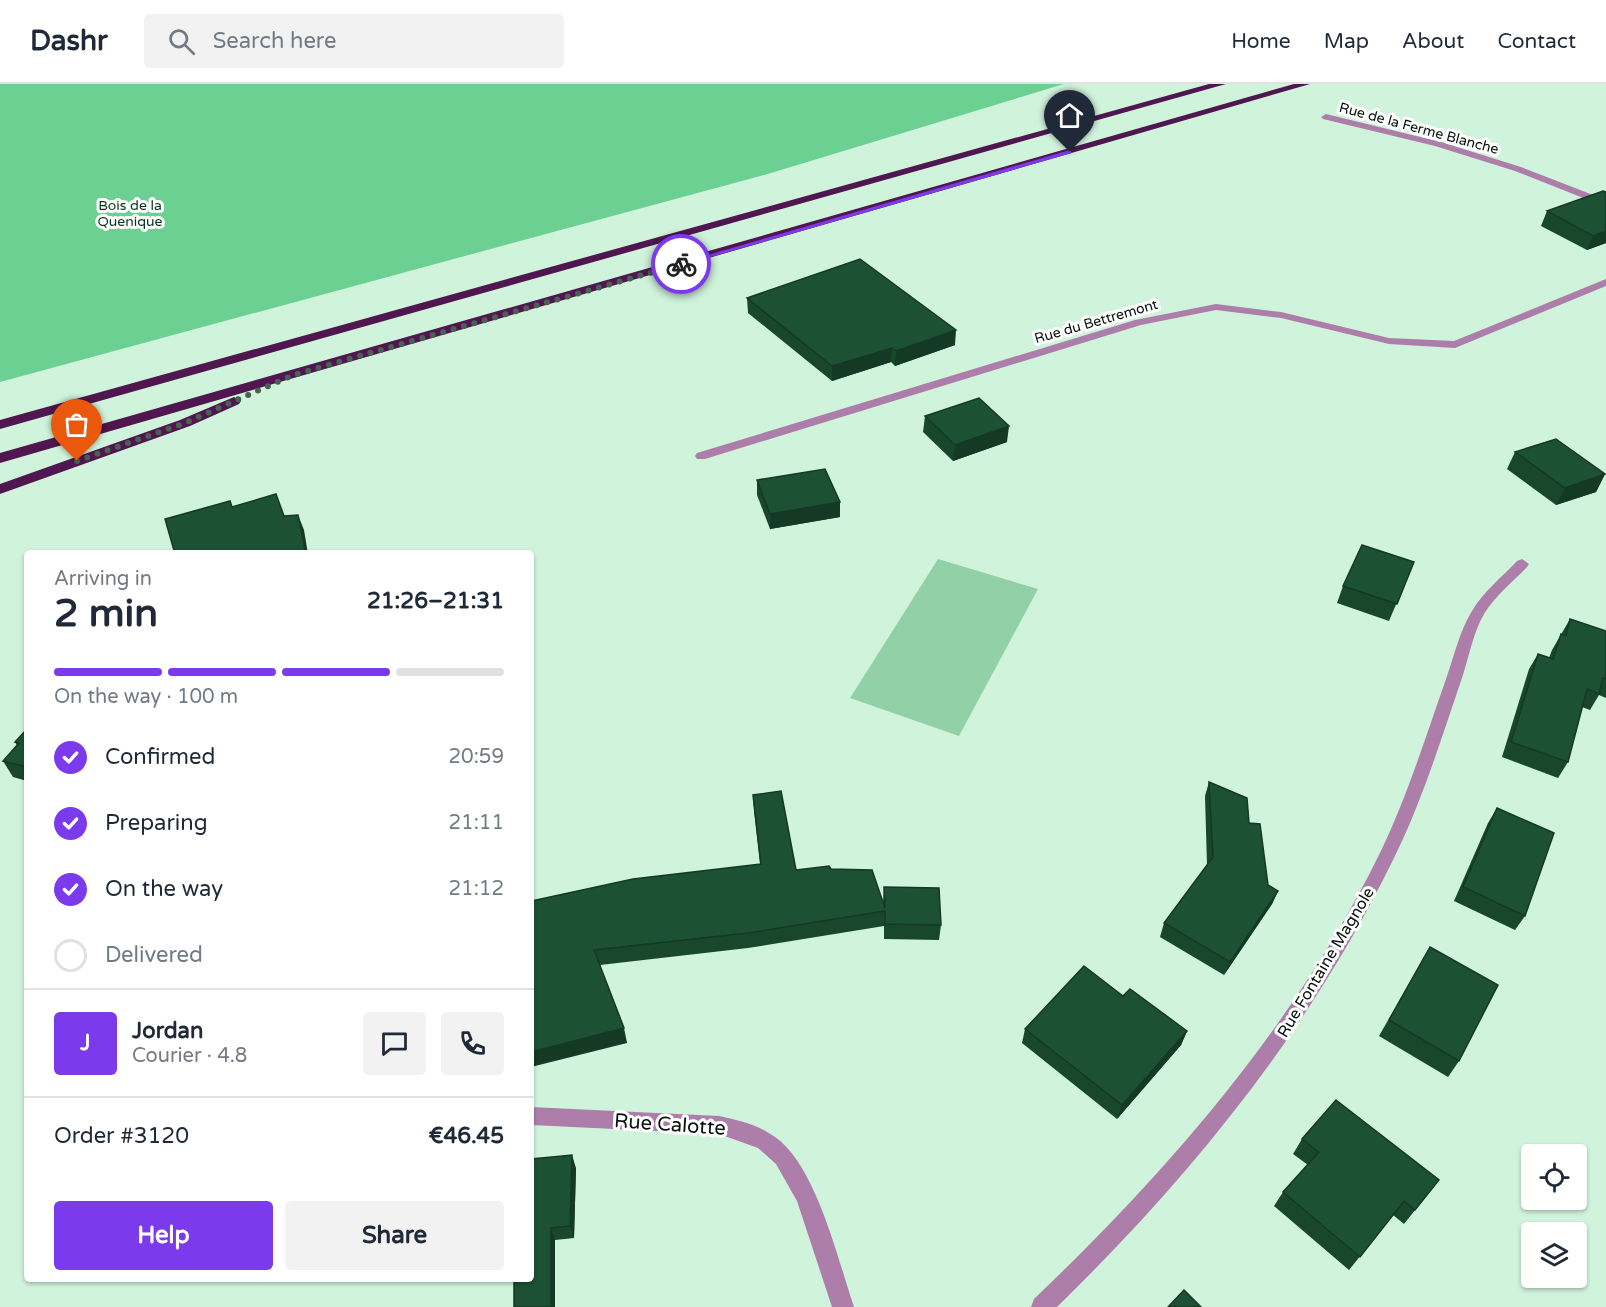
<!DOCTYPE html>
<meta charset="utf-8">
<style>
:root{--surface:#fff;--page:#f2f2f3;--text:#1f2937;--muted:#747a83;--line:#e0e1e3;--accent:#7c3aed}
body{margin:0;font-family:"Varela Round",sans-serif;background:var(--page);color:var(--text);height:100vh;display:flex;flex-direction:column;font-size:22px;white-space:nowrap}
*{box-sizing:border-box;margin:0}
p{font-size:20px;color:var(--muted)}
.icon{flex:none;width:33px;height:33px;fill:none;stroke:currentColor;stroke-width:2;stroke-linecap:round;stroke-linejoin:round}
.map{position:relative;flex:1;overflow:hidden}
.side{position:absolute;left:24px;top:466px;width:510px;height:732px;display:flex;flex-direction:column;background:var(--surface);border-radius:6px;box-shadow:0 2px 4px #0004}
.side>*{flex:none}
.tools{position:absolute;left:1521px;top:1060px;display:grid;gap:12px}
.tools a{display:grid;place-items:center;width:66px;height:66px;border-radius:6px;background:var(--surface);box-shadow:0 2px 4px #0004;font-size:30px}
.pin{position:absolute;display:grid;place-items:center;width:51px;height:51px;color:#fff;margin:-62px -26px;border-radius:50% 50% 50% 0;rotate:-45deg;box-shadow:0 0 6px #0007}
.pin .icon{rotate:45deg}
.courier{position:absolute;display:grid;place-items:center;width:60px;height:60px;margin:-30px;border:4px solid #7c3aed;border-radius:50%;background:#fff;color:#222;box-shadow:0 2px 8px #0007}
.summary em{font-style:normal;font-weight:700}
.summary div{display:flex;flex-direction:column-reverse}
.summary{display:flex;align-items:center;justify-content:space-between;height:102px;padding:0 30px}
h1{font-size:39px;font-weight:700;line-height:45px}
.bar{display:grid;grid-template-columns:repeat(4,1fr);gap:9px 6px;align-content:center;height:72px;padding:0 30px}
.bar i{height:8px;border-radius:4px;background:var(--line)}
.bar .selected{background:var(--accent)}
.bar p{grid-column:span 4}
.line{display:flex;align-items:center;gap:15px;padding:0 30px;border-top:2px solid var(--line)}
.line div{flex:1}
.round{display:grid;place-items:center;flex:none;width:63px;height:63px;border-radius:6px;background:var(--page)}
ol{padding:0 30px;list-style:none}
li{display:flex;align-items:center;gap:18px;height:66px}
li p{margin-inline-start:auto}
li .icon{padding:6px;border-radius:50%;background:var(--accent);color:#fff;stroke-width:4}
li:last-child{color:var(--muted)}
li i{width:33px;height:33px;border:3px solid var(--line);border-radius:50%}
.cta{display:flex;gap:12px;margin-top:auto;padding:12px 30px}
.cta a{flex:1;height:69px;border-radius:6px;background:var(--accent);color:#fff;font-size:24px;font-weight:700;line-height:69px;text-align:center}
.cta a+a{background:var(--page);color:var(--text)}
header{display:flex;align-items:center;gap:36px;box-sizing:border-box;height:84px;padding:0 30px;background:var(--surface);border-bottom:2px solid var(--line)}
header strong{font-size:28px}
nav{display:flex;gap:33px;margin-inline-start:auto;font-size:21px}
.search{width:420px;height:54px;background:var(--page);display:flex;align-items:center;gap:15px;box-sizing:border-box;padding:0 21px;border-radius:6px;color:var(--muted);font-size:22px}
.map>svg:first-child{display:block}
.green{fill:#92d1a7}
.forest{fill:#6dd093}
.lines{fill:none;stroke-linecap:round;stroke-linejoin:round}
.street{fill:#ae7eab;fill-rule:evenodd}
.highway{fill:#4f164f;fill-rule:evenodd}
.wall{fill:#18472c}
.shaded-wall{fill:#143924}
.building{fill:#1c5233;stroke:#143924;stroke-width:1.5}
.route{fill:#7c3aed}
.done{stroke:#4b5f52;stroke-width:6;stroke-dasharray:0 10.8}
.labels{text-anchor:middle;stroke-width:6;stroke-linejoin:round;paint-order:stroke}
.far-street-label{font-size:14px;fill:#041008;stroke:#fff}
.far-park-label{font-size:14px;fill:#08341c;stroke:#fff}
.street-label{font-size:16px;fill:#041008;stroke:#fff}
.near-street-label{font-size:20px;fill:#041008;stroke:#fff}
</style>
<header>
<strong>Dashr</strong>
<div class="search"><svg class="icon" aria-label="search" viewBox="0 0 24 24"><circle cx="10" cy="10" r="6"/><path d="M15 15l6 6"/></svg>Search here</div>
<nav><a>Home</a><a>Map</a><a>About</a><a>Contact</a></nav>
</header>
<div class="map">
<svg width="1606" height="1223" viewBox="0 0 1606 1223">
<rect width="100%" height="100%" fill="#d0f3db"/>
<path class="green" d="M938,475L1038,505L959,652L850,614Z"/>
<path class="forest" d="M0,0H1064L771,89L0,298Z"/>
<g class="lines">
<g class="street">
<path d="M1326,30L1441,58L1521,83L1606,116V123L1515,87L1435,62L1323,35L1321,33Z"/>
<path d="M1606,195V202L1455,264L1389,260L1281,234L1216,226L1141,241L705,375H697L695,372L697,369L1135,236L1216,220L1281,228L1389,254L1454,257Z"/>
<path d="M1522,475L1529,480L1527,483C1513,498 1495,512 1484,530C1473,549 1469,573 1462,594C1441,655 1422,718 1393,776C1310,946 1191,1092 1057,1223H1031L1034,1215C1170,1085 1294,942 1378,773C1406,716 1425,655 1446,595C1454,573 1459,548 1472,527C1483,508 1502,493 1517,477Z"/>
<path d="M531,1023L719,1032C738,1036 759,1041 775,1053C816,1081 838,1176 854,1223H832L797,1117L776,1080L758,1064L719,1050L531,1041Z"/>
</g>
<g class="highway">
<path d="M1209,0H1226L0,345V336Z"/>
<path d="M1294,0H1310L0,379V369Z"/>
<path d="M234,313L241,317L239,320L190,342L0,410V400L180,336Z"/>
</g>
</g>
<g class="wall">
<path d="M1606,108V159L1587,166L1541,142L1547,127Z"/>
<path d="M747,214L955,261L895,282L891,278L832,297L748,229Z"/>
<path d="M925,332L1007,358L953,377L923,348Z"/>
<path d="M1515,368L1605,390L1596,408L1556,421L1507,385Z"/>
<path d="M757,396L840,418V433L770,445L757,411Z"/>
<path d="M1414,478L1389,537L1337,519L1343,502Z"/>
<path d="M1570,535L1606,547V614L1599,611L1590,626L1582,623L1568,678L1558,694L1502,673L1529,585L1538,570L1549,574L1552,566Z"/>
<path d="M27,645V697L13,693L3,677L17,662L15,658Z"/>
<path d="M1209,698L1249,739L1268,801L1278,807L1272,820L1224,891L1160,853L1164,839L1207,781L1205,712Z"/>
<path d="M753,711L796,786L831,785L883,819L884,803L941,841L939,856L884,855V842L748,864L600,881L627,959L531,817L760,780L754,727Z"/>
<path d="M1497,724L1525,832L1515,846L1454,817L1488,739Z"/>
<path d="M1430,863L1459,977L1448,993L1379,952Z"/>
<path d="M1123,912L1187,947L1181,961L1117,1035L1022,959L1025,945Z"/>
<path d="M1302,1055L1439,1096L1404,1140L1393,1131L1349,1186L1274,1122L1283,1108L1308,1081L1293,1070Z"/>
<path d="M576,1084L574,1154L555,1156L514,1196Z"/>
</g>
<g class="shaded-wall">
<path d="M1606,147V159L1587,166L1593,152Z"/>
<path d="M956,246L955,261L895,282L896,267Z"/>
<path d="M892,264L891,278L832,297V282Z"/>
<path d="M1009,342L1007,358L953,377L955,361Z"/>
<path d="M1605,390L1596,408L1556,421L1565,404Z"/>
<path d="M840,418V433L770,445V430Z"/>
<path d="M298,431L304,446L308,470H306Z"/>
<path d="M1278,807L1272,820L1224,891L1230,878Z"/>
<path d="M624,944L627,959L531,983V968Z"/>
<path d="M1187,947L1181,961L1117,1035L1122,1021Z"/>
<path d="M572,1071L576,1084L574,1154L570,1142Z"/>
<path d="M551,1144L555,1156V1223H551Z"/>
</g>
<g class="building">
<path d="M1603,107L1606,108V147L1593,152L1547,127Z"/>
<path d="M860,175L956,246L896,267L892,264L832,282L747,214Z"/>
<path d="M979,314L1009,342L955,361L925,332Z"/>
<path d="M1556,355L1605,390L1565,404L1515,368Z"/>
<path d="M825,385L840,418L770,430L757,396Z"/>
<path d="M276,410L284,432L298,431L306,470H175L165,435L230,417L232,423Z"/>
<path d="M1362,461L1414,478L1397,520L1343,502Z"/>
<path d="M1570,535L1606,547V595L1603,594L1599,610L1587,605L1568,678L1511,658L1538,570L1553,575L1561,550L1566,552Z"/>
<path d="M27,645V683L3,677L19,659L15,658Z"/>
<path d="M1209,698L1247,714L1249,739L1260,740L1268,801L1278,807L1230,878L1164,839L1213,773Z"/>
<path d="M781,707L796,786L829,782L831,785L872,786L885,824L884,803L939,804L941,841L885,840V827L748,849L594,866L624,944L531,968V817L633,795L761,780L753,711Z"/>
<path d="M1497,724L1554,749L1525,832L1463,803Z"/>
<path d="M1430,863L1498,901L1459,977L1389,936Z"/>
<path d="M1084,882L1123,912L1130,905L1187,947L1122,1021L1025,945Z"/>
<path d="M1336,1016L1439,1096L1415,1126L1404,1117L1360,1173L1283,1108L1319,1068L1302,1055Z"/>
<path d="M572,1071L570,1142L551,1144V1223H514V1196H531V1075Z"/>
<path d="M1184,1206L1201,1223H1168Z"/>
</g>
<path class="route" d="M1070,66L1072,69L683,181L677,180Z"/>
<g class="lines">
<path class="done" d="M77,377L185,339L293,291L681,180"/>
</g>
<g class="labels">
<g class="far-street-label">
<text transform="translate(1419 44) rotate(15)" y="5">Rue de la Ferme Blanche</text>
<text transform="translate(1096 237) rotate(-16)" y="5">Rue du Bettremont</text>
</g>
<g class="far-park-label">
<text x="130" y="126">Bois de la<tspan x="130" dy="16">Quenique</tspan></text>
</g>
<g class="street-label">
<text transform="translate(1325 878) rotate(-59)" y="6">Rue Fontaine Magnole</text>
</g>
<g class="near-street-label">
<text transform="translate(670 1040) rotate(4)" y="7">Rue Calotte</text>
</g>
</g>
</svg>
<div class="tools">
<a><svg class="icon" aria-label="locate" viewBox="0 0 24 24"><circle cx="12" cy="12" r="6"/><path d="M12 2v4M12 18v4M2 12h4M18 12h4"/></svg></a>
<a><svg class="icon" aria-label="layers" viewBox="0 0 24 24"><path d="M12 4l9 5-9 5-9-5zM3 14l9 5 9-5"/></svg></a>
</div>
<div class="pin" style="left:77px;top:377px;background:#ea580c"><svg class="icon" aria-label="bag" viewBox="0 0 24 24"><path d="M5 8h14l-1 12H6zM9 8a3 3 0 0 1 6 0"/></svg></div>
<div class="pin" style="left:1070px;top:68px;background:#1f2937"><svg class="icon" aria-label="home" viewBox="0 0 24 24"><path d="M3 11l9-7 9 7M6 9v11h12V9"/></svg></div>
<div class="courier" style="left:681px;top:180px"><svg class="icon" aria-label="bike" viewBox="0 0 24 24"><circle cx="6" cy="16" r="4"/><circle cx="18" cy="16" r="4"/><path d="M6 16l4-8h5l3 8M10 8l3 8H6M13 5h3"/></svg></div>
<section class="side">
<div class="summary"><div><h1>2 min</h1><p>Arriving in</p></div><em>21:26–21:31</em></div>
<div class="bar"><i class="selected"></i><i class="selected"></i><i class="selected"></i><i></i><p>On the way · 100 m</p></div>
<ol>
<li><svg class="icon" aria-label="check" viewBox="0 0 24 24"><path d="M5 12l5 5 9-10"/></svg>Confirmed<p>20:59</p></li>
<li><svg class="icon" aria-label="check" viewBox="0 0 24 24"><path d="M5 12l5 5 9-10"/></svg>Preparing<p>21:11</p></li>
<li><svg class="icon" aria-label="check" viewBox="0 0 24 24"><path d="M5 12l5 5 9-10"/></svg>On the way<p>21:12</p></li>
<li><i></i>Delivered</li>
</ol>
<div class="line" style="height:108px"><b class="round" style="background:var(--accent);color:#fff">J</b><div><b>Jordan</b><p>Courier · 4.8</p></div><a class="round"><svg class="icon" aria-label="chat" viewBox="0 0 24 24"><path d="M4 5h16v11H9l-5 4z"/></svg></a><a class="round"><svg class="icon" aria-label="phone" viewBox="0 0 24 24"><path d="M5 4h4l2 5-3 2q2 4 5 5l2-3 5 2v4C11 20 4 13 5 4z"/></svg></a></div>
<div class="line" style="height:78px"><div>Order #3120</div><b>€46.45</b></div>
<div class="cta"><a>Help</a><a>Share</a></div>
</section>
</div>
